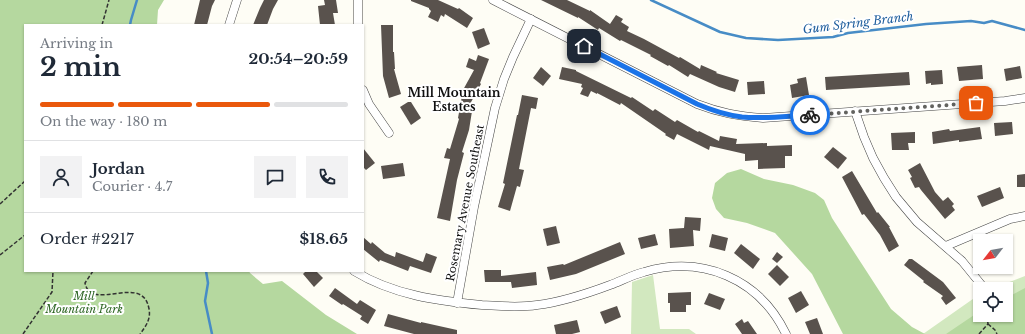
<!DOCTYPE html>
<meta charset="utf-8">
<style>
:root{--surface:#fff;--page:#f2f2f3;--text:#1f2937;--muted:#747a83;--line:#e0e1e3;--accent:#ea580c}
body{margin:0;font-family:"Libre Baskerville",serif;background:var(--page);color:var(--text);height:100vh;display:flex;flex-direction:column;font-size:15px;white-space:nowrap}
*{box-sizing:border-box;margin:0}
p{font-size:13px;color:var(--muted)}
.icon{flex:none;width:22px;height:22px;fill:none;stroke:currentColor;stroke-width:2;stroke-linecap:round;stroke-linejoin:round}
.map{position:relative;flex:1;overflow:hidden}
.drawer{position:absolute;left:24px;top:24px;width:340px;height:248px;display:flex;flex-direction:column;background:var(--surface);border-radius:0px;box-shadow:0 1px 3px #0004}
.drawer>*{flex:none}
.needle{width:26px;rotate:239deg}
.fabs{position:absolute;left:973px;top:234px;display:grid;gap:8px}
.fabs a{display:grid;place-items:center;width:40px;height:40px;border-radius:0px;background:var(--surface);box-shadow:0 1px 3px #0004;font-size:20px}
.pin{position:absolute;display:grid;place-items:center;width:34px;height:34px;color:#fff;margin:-17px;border-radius:8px;box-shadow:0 2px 6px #0006}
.courier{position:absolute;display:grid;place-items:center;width:40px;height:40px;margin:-20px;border:3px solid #1a73e8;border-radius:50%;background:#fff;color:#222;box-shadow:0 1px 5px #0007}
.head em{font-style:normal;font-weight:700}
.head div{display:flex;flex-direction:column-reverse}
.head{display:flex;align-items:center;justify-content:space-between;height:68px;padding:0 16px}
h1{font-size:26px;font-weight:700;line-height:30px}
.bar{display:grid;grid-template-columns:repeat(4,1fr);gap:6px 4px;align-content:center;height:48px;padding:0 16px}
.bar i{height:5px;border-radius:3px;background:var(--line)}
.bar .active{background:var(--accent)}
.bar p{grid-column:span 4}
.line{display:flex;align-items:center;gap:10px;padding:0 16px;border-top:1px solid var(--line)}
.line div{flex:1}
.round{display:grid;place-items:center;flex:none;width:42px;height:42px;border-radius:0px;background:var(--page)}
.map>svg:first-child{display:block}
.green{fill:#d2e8bf}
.forest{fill:#b5d89f}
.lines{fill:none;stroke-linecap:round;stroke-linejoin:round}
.stream{stroke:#478cc6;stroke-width:2.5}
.building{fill:#59524d}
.street-casing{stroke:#434343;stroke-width:9}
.path{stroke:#323232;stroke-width:1.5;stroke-dasharray:4 2;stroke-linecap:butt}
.street{stroke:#fff;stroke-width:8}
.done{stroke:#636360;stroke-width:4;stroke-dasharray:0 7.2}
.route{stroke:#1a73e8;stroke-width:5}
.labels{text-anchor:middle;stroke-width:4;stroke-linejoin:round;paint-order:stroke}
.street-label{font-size:11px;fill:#101010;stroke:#fff}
.park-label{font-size:11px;font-style:italic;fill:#2d6623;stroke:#fff}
.water-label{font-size:12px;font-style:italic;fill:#1f5e9d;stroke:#fff}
.neighbourhood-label{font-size:12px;font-weight:bold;fill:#101010;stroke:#fff}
</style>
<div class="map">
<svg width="1025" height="334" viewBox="0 0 1025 334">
<rect width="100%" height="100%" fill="#fefdf5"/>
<g class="green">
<path d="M653,275L660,329H689L696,334H631L632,282Z"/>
<path d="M1025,276V334H874H923L980,294V315H1006V289H991Z"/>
</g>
<g class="forest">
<path d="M0,0H164L158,10L157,25H25V271H249L250,273L263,284L282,281L326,315L357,334H0Z"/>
<path d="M741,169L764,179L793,185L815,193L824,200L832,218L891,309L912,327L925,334H843L812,274L775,233L747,223L724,218L716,209L712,198L715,183L727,173Z"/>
<path d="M1025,288V334H946L980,311V315H1006V298Z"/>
</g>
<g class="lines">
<g class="stream">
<path d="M651,0L720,32L746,38L778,40L833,37L848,33L926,24L971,21L984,23L992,21L1025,30"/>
<path d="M130,25L131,20L137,0"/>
<path d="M206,271L208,283L205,301L212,334"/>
</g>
</g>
<g class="building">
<path d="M200,0H215L212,6L207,25H194Z"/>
<path d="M264,0H278L273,9L267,25H253L260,8Z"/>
<path d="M324,0H336L338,13H333L335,25H320L318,6L325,5Z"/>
<path d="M411,0H438L458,9L459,8L473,18L467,28L445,14L444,17L441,15L438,22L428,17L431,11L429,9V8L411,1Z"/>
<path d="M541,0H567L590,11V10L610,24L616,15L623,19L621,22L629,27L627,31L644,39L679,58L680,57L700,69L701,65L717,72L716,73L739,80L735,92L719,87L690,74L688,77L669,65L668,66L650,56L651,55L621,40L620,41L599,28L598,30L578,17V18Z"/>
<path d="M381,25H393V52H394L395,69H394L401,94L389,98L383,76Z"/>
<path d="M484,28L490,44L478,49L472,32Z"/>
<path d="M478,55L489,59L480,83L481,84L470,104L473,105L469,130L462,152L464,153L457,180L450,221L437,218L450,159L444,158L447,148L450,149L459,119L458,118L463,90L474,70L466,67L469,58L476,61Z"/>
<path d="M982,65L983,79L959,81L957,67Z"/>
<path d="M1020,66L1022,78L1006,81L1004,69Z"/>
<path d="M541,67L551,76L543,86L533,78Z"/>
<path d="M562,67L576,70V71L631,98L632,97L653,111L655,109L675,122L677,120L698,132L699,131L719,141L720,136L737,139L736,144L767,143V146L792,145V156H785V168L758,169V160L745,161V154L710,146L709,150L677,134L674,140L665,135L666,134L621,103L620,105L597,93V94L591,91L588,97L580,94L583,88L581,87L582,84L559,79Z"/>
<path d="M942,70L943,84L931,85V83L926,84L925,71Z"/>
<path d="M909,72L910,85L826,90L825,77Z"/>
<path d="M806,77L809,95L792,98L790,85L798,83L797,79Z"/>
<path d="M764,81L765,94L748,95L747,82Z"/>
<path d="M522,95L538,98L536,109L531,108L519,169L524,170L520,187L517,186L510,211L498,207L505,184L503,183L517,115H518Z"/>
<path d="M408,102H411L421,118L411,125L400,107Z"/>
<path d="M1012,122L1013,134L995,136L994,123Z"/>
<path d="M980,127L982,139L959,142V140L933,144L932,132L949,129L950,131Z"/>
<path d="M915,132V143H908L909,150H892L891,133Z"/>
<path d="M833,147L847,158L838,169L824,157Z"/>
<path d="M363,148L375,163L366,170L363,167Z"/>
<path d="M403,163L405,176L383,179L381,166Z"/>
<path d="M920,163L935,192L943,201L948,197L954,204L952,206L955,210L945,219L921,190L919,187L915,188L910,178L912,177L908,170Z"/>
<path d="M852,171L877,213L878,212L890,227H889L899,246L889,252L880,235L864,214L862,215L842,177Z"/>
<path d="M1025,174V187H1017V175Z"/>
<path d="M1000,187L1004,198L982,207L977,196Z"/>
<path d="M685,217L701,218L700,231L693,230L694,246L670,248L669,229L684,228Z"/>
<path d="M556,226L560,243L547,246L543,229Z"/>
<path d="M655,234L658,245L641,249L638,238Z"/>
<path d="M712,234L728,238L725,251L709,247Z"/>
<path d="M363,237L371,244L372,242L385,253L395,257L396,252L423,262L426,253L437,257L431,273L410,266L408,271L380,260L379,262L363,249Z"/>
<path d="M620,242L625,254L576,274L550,280L547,267L563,264L564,265Z"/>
<path d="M741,244L760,259L753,269L734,253Z"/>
<path d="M777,252L783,257L777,263L772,259Z"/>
<path d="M909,259H912L943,282L956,298L946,305L941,298L943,296L923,282L924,281L904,265Z"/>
<path d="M777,265L789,277L780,286L768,274Z"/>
<path d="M484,270H501V276L536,272L537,285L512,288L511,282H485Z"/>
<path d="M306,271H316L323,278L314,287L303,274Z"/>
<path d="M335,288L357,304L360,300L376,310L368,324L360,319L362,316L343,304L342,305L329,296Z"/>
<path d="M801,291L809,305L796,313L788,298Z"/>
<path d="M691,292V305H686V312H670V303H668V293Z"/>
<path d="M709,293L725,299L720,310L704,304Z"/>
<path d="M617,306L621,317L605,324L600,312Z"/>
<path d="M388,314L421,323V322L457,330V334H414L384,326Z"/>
<path d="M817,318L823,334H810L805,322Z"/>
<path d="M742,319L744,323L748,321L757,334H742L735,324Z"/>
<path d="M577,320L580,332L572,334H556L554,325Z"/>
</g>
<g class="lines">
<defs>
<g id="street">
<path d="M493,0L697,104C720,113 738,116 763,118L1005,101L1025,98"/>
<path d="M229,25L237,0"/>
<path d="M358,25V0"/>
<path d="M363,90L369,104L389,133"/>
<path d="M855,111L864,137L873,158L884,178L896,197L917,222L962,261L984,288"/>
<path d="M946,246L1010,219L1025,216"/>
<path d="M354,271C393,295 438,301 482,305C501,306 518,308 537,305C562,302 586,294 610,285C621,281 632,275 644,272C702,255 759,278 786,334"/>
<path d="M457,303L474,207L495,108L504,79L513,57L531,19"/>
</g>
</defs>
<use href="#street" class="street-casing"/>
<g class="path">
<path d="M102,25L109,0"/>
<path d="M0,204L25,181"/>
<path d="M0,255L25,235"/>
<path d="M93,271L85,283C91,313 143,272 149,309C151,319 146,326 140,334"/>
<path d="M987,315L988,324"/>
<path d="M988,324L995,330L997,334"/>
<path d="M23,334L52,292L53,271"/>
<path d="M979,334L988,324"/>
</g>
<use href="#street" class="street"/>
</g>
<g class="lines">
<path class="done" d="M810,115L976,103"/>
<path class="route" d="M584,46L697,104C711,110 726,115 742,117C764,119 787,116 810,115"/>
</g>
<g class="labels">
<g class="street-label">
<text transform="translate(465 203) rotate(-79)" y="4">Rosemary Avenue Southeast</text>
</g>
<g class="park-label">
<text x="84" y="300">Mill<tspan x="84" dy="13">Mountain Park</tspan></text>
</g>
<g class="water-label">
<text transform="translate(858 23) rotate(-7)" y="4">Gum Spring Branch</text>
</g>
<g class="neighbourhood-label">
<text x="454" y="97">Mill Mountain<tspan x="454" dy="14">Estates</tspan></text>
</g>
</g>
</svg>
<div class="fabs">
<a><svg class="needle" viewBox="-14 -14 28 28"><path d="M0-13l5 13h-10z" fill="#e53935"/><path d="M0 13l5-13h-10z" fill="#747a83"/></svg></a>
<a><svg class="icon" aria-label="locate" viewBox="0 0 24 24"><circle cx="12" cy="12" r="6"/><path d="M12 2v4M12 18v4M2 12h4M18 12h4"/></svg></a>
</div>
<div class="pin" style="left:976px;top:103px;background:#ea580c"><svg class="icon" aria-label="bag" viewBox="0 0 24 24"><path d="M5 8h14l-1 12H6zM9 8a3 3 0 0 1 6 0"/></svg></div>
<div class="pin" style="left:584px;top:46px;background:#1f2937"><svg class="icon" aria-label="home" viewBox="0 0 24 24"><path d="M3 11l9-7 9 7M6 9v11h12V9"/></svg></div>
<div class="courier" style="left:810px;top:115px"><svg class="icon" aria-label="bike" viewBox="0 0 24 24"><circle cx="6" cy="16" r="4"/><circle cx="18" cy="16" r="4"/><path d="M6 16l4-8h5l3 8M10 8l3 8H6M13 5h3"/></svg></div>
<section class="drawer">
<div class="head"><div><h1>2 min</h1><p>Arriving in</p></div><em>20:54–20:59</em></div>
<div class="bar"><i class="active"></i><i class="active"></i><i class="active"></i><i></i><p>On the way · 180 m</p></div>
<div class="line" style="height:72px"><a class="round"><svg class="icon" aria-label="person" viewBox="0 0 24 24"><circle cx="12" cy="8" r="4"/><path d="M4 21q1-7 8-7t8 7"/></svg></a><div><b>Jordan</b><p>Courier · 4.7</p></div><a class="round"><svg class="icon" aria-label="chat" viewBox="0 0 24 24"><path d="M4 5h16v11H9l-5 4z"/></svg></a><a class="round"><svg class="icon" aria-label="phone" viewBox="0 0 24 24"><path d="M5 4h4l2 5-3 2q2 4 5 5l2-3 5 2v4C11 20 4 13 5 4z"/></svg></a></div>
<div class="line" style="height:52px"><div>Order #2217</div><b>$18.65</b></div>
</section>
</div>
